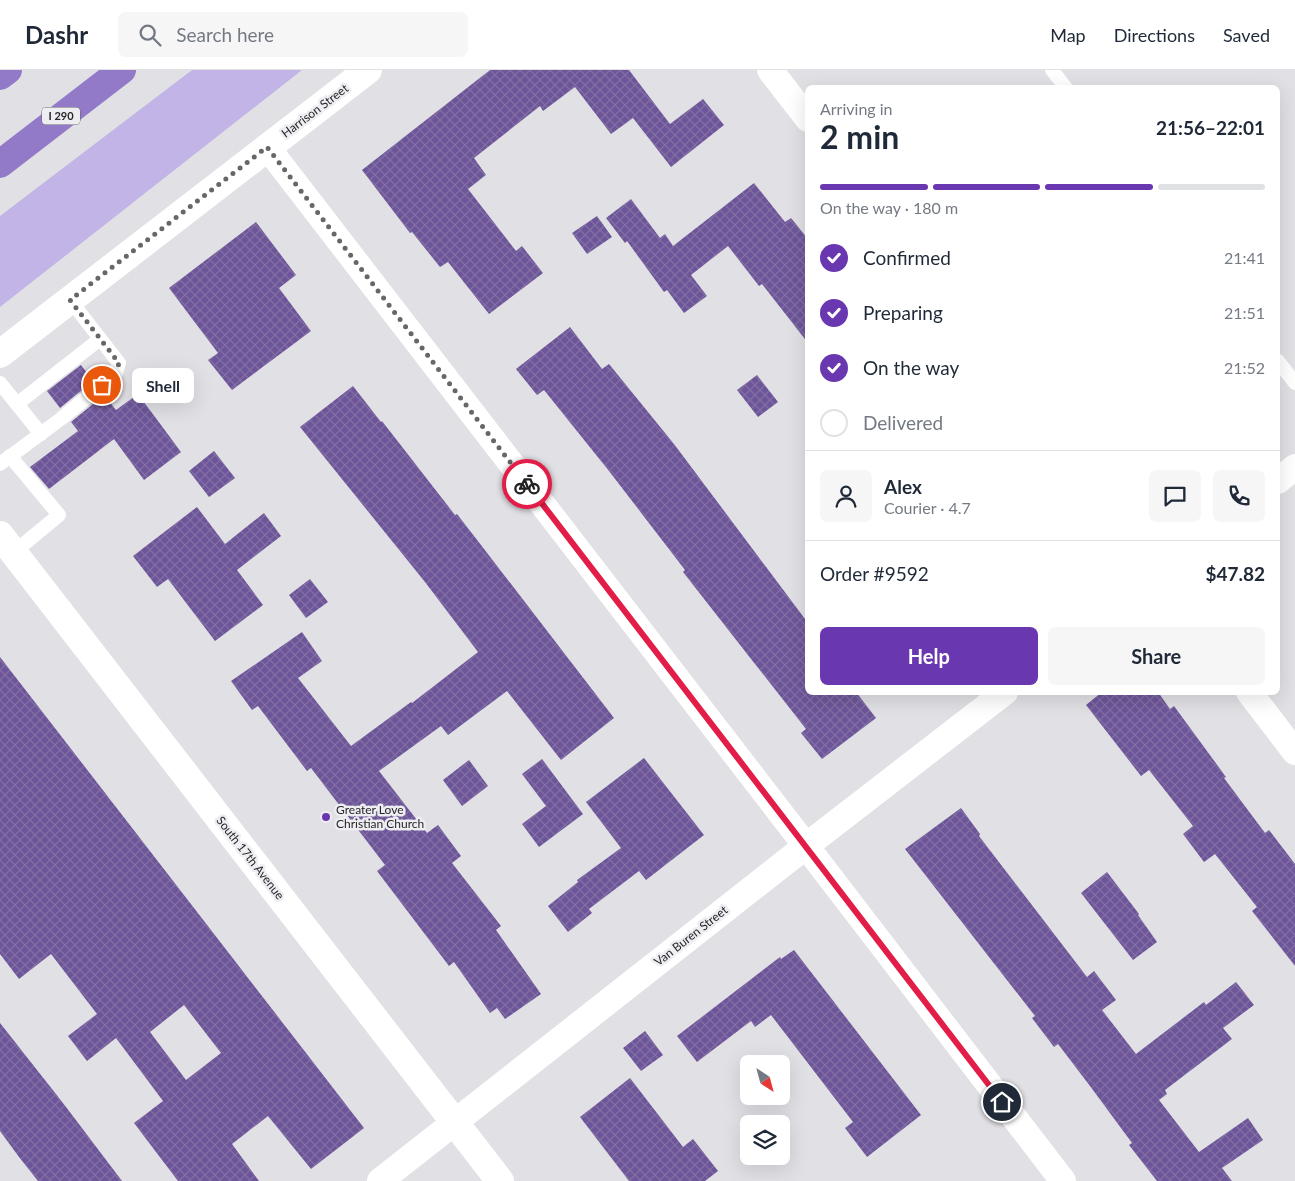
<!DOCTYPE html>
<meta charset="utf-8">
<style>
:root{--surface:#fff;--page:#f6f6f7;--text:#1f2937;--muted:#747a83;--line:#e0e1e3;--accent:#6937af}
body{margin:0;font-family:Lato,sans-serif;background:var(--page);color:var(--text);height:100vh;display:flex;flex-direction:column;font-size:19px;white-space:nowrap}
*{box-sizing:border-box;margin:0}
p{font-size:16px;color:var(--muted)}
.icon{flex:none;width:28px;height:28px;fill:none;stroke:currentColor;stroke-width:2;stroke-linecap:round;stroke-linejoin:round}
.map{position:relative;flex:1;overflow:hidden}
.drawer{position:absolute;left:805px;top:15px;width:475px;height:610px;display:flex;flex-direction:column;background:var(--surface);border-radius:8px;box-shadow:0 5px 20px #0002}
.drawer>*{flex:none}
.needle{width:32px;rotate:144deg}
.buttons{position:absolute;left:740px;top:985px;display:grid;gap:10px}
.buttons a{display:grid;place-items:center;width:50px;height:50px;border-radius:8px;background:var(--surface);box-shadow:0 5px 20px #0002;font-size:25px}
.pin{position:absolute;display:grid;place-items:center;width:42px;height:42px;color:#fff;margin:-21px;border:2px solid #fff;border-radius:50%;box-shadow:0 1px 5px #0007}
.courier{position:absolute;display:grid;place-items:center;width:50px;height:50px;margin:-25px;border:4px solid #e11d48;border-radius:50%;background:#fff;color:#222;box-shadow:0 1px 6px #0007}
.bubble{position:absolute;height:35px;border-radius:8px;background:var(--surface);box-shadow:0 5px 20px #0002;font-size:16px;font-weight:700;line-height:35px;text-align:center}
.overview em{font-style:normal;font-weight:700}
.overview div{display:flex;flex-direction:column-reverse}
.overview{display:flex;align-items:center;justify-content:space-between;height:85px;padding:0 15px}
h1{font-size:32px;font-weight:700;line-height:38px}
.bar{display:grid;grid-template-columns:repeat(4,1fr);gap:8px 5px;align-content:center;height:60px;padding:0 15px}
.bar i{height:6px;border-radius:4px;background:var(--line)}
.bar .on{background:var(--accent)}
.bar p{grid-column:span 4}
.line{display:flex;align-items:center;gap:12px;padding:0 15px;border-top:1px solid var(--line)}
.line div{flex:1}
.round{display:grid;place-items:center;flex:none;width:52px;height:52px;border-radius:8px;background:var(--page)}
ol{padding:0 15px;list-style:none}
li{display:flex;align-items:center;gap:15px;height:55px}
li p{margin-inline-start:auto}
li .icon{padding:5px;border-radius:50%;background:var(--accent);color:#fff;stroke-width:4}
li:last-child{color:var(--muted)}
li i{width:28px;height:28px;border:2px solid var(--line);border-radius:50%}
.button{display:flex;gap:10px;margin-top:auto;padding:10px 15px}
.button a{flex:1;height:58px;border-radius:8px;background:var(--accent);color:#fff;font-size:20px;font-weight:700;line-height:58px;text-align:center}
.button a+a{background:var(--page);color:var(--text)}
header{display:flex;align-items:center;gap:30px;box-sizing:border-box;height:70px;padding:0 25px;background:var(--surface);border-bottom:1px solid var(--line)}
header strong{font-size:24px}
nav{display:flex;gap:28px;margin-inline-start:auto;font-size:18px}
.search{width:350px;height:45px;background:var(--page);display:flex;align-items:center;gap:12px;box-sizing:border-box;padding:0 18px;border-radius:8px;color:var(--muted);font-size:19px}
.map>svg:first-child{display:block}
.grass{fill:#c2b4e6}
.building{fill:url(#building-cross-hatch);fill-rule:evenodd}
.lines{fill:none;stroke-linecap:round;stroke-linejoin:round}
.lane{stroke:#fff;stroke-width:14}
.street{stroke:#fff;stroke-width:26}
.secondary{stroke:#fff;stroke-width:28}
.highway{stroke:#937ac8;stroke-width:28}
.done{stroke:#67676a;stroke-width:5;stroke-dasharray:0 9}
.route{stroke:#e11d48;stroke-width:6}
.poi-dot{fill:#6937af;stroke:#eeedf2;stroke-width:2}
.labels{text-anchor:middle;stroke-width:5;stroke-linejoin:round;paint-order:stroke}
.shield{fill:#eeedf2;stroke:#626265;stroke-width:1}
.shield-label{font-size:11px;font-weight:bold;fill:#262628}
.street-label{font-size:12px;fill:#262628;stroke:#eeedf2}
.poi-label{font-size:12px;fill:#262628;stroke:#eeedf2;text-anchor:start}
</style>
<header>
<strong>Dashr</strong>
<div class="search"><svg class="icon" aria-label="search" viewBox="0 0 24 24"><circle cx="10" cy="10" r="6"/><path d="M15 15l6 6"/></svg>Search here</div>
<nav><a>Map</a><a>Directions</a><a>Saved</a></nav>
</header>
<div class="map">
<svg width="1295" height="1111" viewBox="0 0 1295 1111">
<defs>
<pattern id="building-cross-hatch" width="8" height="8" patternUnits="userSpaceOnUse" patternTransform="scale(1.25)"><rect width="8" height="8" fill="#6d559a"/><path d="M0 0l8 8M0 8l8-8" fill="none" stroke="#816fa3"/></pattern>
</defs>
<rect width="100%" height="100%" fill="#e1e0e5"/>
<path class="grass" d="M192,0H302L0,237V146Z"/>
<g class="building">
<path d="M490,0H629L670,54L703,29L724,55L671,97L633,48L611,64L575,17L543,41L540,36L474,88L486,105L468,119L516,181L522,176L543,203L489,244L448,192L440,197L412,162L410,163L362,100Z"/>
<path d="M754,113L785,152L791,148L808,169V273L762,214L759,216L728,176L691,205L707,226L684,243L667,220L664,222L627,171L625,173L606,148L631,129L660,168L665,164L673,176Z"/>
<path d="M597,146L612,167L587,184L572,163Z"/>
<path d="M256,152L296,205L279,218L311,261L232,320L208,290L218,283L169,218Z"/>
<path d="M570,257L602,299L609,294L674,374L808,553V622H856L876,648L822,689L801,663L806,659L683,502L685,500L609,401L544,320L537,325L516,299Z"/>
<path d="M81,295L93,311L60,338L47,321Z"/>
<path d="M757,305L778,332L758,347L737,320Z"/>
<path d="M353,316L381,352L382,351L455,445L457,444L481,475L614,648L561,690L507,621L448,665L441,656L379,701L427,763L438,755L461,786L452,793L501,856L496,860L541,924L505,949L497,938L490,943L454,892L449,896L377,801L385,795L311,698L307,701L258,636L252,640L231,611L302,562L322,591L298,608L351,676L411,632L412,633L478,582L425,512L300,357Z"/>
<path d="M138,324L181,382L144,410L114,369L49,419L30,397L78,361L71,352L104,325L116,340Z"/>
<path d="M214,381L235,408L209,427L189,401Z"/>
<path d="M197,437L225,474L264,443L281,466L237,500L263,535L215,571L168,509L157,517L133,486Z"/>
<path d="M310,509L328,532L306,548L289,525Z"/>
<path d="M0,587L364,1058L311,1099L268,1046L232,1074L259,1111H178L134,1053L163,1031L116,968L87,991L68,966L97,944L51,884L19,909L0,884ZM184,935L221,983L186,1010L150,962Z"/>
<path d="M1102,622H1158L1170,639L1174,636L1226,707L1224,708L1265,763L1269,760L1295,794V896L1252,841L1257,837L1215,784L1204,792L1183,764L1193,756L1149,700L1141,706L1086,635Z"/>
<path d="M644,688L704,765L646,810L639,801L589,839L592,843L568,862L548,836L578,812L577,810L621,778L586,732Z"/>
<path d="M542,689L583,744L539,777L522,754L546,736L522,704Z"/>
<path d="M469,690L488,716L462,736L443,710Z"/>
<path d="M961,738L980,764L979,766L1087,907L1094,901L1116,930L1102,940L1136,984L1204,932L1206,935L1236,912L1254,935L1223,958L1232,969L1165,1020L1167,1024L1159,1030L1199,1082L1248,1048L1263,1070L1222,1098L1232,1111H1157L1129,1075L1132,1073L1090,1016L1058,974L1054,977L1032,948L1035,946L905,779Z"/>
<path d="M1107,802L1139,844L1138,845L1157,872L1133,890L1081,823Z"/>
<path d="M794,880L921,1045L867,1087L845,1058L853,1052L771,945L755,957L751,951L697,992L677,966L780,887L781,889Z"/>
<path d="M0,953L63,1033L122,1111H38L19,1087L0,1061Z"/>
<path d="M645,961L663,985L641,1001L623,978Z"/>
<path d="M630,1008L683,1077L693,1069L718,1101L705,1111H629L580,1047Z"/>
</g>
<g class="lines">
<g class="lane">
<path d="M1052,0L1066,18"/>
<path d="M1278,291L1295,313"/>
<path d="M0,313L41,364"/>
<path d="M17,334L100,269"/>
<path d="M10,386L59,445L13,483"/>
<path d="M0,394L62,348L116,303L119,293L70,230"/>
</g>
<g class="street">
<path d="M770,0L808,49"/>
<path d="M267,77L806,776L1063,1111"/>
<path d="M1278,411L1295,397"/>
<path d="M1249,622L1295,682"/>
<path d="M380,1111L806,776L1005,622"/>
</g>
<g class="secondary">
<path d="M0,284L368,0"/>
<path d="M0,465L500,1111"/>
</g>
<g class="highway">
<path d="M0,6L8,0"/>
<path d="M0,94L122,0"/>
</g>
</g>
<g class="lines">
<path class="done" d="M102,315L116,303L119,293L70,230L267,77L527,414"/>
<path class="route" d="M527,414L1002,1032"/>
</g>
<circle class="poi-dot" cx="326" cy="747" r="5"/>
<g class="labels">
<rect class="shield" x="42" y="37.5" width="38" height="17" rx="4"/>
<g class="shield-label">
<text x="61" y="50">I 290</text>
</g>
<g class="street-label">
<text transform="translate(315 41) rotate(-37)" y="4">Harrison Street</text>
<text transform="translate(250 788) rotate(52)" y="4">South 17th Avenue</text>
<text transform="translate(691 866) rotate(-38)" y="4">Van Buren Street</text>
</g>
<g class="poi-label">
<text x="336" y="744">Greater Love<tspan x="336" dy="14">Christian Church</tspan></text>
</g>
</g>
</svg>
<div class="buttons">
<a><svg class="needle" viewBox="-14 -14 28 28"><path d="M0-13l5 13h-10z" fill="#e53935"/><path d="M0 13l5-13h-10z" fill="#747a83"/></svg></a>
<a><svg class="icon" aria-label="layers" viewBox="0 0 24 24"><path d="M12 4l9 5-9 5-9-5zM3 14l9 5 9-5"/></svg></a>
</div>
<div class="pin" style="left:102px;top:315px;background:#ea580c"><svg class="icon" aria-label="bag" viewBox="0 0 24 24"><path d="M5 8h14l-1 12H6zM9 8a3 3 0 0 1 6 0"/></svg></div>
<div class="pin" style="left:1002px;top:1032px;background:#1f2937"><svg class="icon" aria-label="home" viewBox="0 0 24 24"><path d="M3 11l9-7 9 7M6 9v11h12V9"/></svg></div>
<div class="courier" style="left:527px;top:414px"><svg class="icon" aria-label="bike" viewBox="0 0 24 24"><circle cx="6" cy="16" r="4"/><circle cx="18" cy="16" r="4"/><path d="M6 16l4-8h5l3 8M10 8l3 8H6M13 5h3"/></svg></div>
<div class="bubble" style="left:132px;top:298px;width:62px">Shell</div>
<section class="drawer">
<div class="overview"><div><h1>2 min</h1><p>Arriving in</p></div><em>21:56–22:01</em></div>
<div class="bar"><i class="on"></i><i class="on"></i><i class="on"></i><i></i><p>On the way · 180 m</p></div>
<ol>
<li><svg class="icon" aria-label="check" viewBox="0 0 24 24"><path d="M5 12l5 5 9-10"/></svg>Confirmed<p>21:41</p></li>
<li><svg class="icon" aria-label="check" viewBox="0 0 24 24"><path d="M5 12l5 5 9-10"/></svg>Preparing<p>21:51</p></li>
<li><svg class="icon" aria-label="check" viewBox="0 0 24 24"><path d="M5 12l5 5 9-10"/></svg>On the way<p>21:52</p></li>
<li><i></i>Delivered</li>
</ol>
<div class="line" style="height:90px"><a class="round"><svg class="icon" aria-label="person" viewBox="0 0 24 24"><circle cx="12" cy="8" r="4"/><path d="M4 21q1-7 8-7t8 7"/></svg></a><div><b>Alex</b><p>Courier · 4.7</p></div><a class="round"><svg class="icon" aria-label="chat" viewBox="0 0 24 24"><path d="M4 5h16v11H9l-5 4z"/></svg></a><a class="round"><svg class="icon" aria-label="phone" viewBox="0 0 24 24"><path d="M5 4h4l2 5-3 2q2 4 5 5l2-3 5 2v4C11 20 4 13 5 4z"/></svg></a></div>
<div class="line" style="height:65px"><div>Order #9592</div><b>$47.82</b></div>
<div class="button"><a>Help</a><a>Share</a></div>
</section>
</div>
